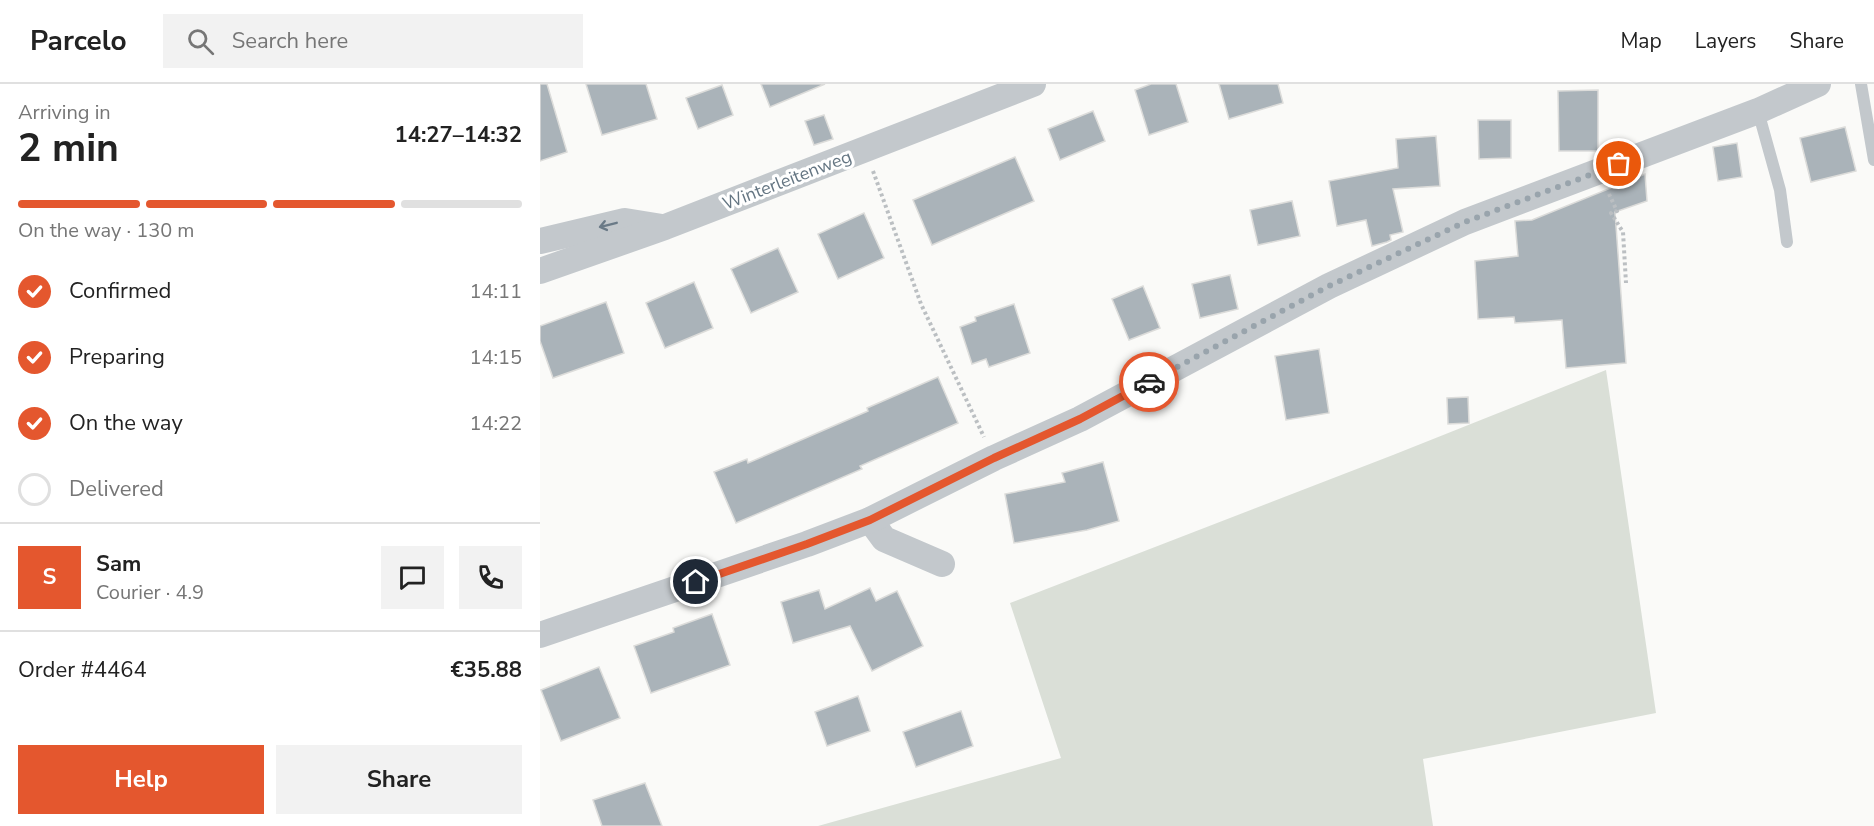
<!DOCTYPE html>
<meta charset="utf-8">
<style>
:root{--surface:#fff;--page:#f2f2f2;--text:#222;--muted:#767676;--line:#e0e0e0;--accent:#e4572e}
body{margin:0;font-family:"Nunito Sans",sans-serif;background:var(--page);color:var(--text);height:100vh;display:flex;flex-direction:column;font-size:22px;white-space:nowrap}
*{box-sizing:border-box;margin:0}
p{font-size:20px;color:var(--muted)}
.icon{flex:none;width:33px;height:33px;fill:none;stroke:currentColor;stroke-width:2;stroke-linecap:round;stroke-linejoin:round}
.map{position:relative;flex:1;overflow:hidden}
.drawer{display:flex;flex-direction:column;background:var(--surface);width:540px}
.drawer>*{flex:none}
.pin{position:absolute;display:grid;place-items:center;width:51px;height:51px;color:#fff;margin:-26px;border:3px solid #fff;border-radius:50%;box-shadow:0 2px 6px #0007}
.courier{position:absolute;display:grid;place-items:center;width:60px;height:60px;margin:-30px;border:4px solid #e4572e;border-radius:50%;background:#fff;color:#222;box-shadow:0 2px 8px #0007}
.headline em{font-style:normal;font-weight:700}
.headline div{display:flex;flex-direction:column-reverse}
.headline{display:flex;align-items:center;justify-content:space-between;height:102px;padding:0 18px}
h1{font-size:39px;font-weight:700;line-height:45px}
.bar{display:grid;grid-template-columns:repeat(4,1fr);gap:9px 6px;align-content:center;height:72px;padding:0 18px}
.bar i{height:8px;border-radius:4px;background:var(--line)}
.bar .selected{background:var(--accent)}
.bar p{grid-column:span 4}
.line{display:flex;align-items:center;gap:15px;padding:0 18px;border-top:2px solid var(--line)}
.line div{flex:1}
.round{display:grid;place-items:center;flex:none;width:63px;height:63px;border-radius:0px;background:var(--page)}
ol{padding:0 18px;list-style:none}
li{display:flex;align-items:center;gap:18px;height:66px}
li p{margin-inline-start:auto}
li .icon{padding:6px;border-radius:50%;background:var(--accent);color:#fff;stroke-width:4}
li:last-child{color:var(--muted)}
li i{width:33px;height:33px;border:3px solid var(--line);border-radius:50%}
.button{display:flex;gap:12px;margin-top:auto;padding:12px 18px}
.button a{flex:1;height:69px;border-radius:0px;background:var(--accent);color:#fff;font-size:24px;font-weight:700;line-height:69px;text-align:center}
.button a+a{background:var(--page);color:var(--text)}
header{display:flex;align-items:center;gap:36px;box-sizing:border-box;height:84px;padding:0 30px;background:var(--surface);border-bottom:2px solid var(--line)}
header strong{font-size:28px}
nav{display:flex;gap:33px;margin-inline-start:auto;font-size:21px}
.search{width:420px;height:54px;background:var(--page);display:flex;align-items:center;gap:15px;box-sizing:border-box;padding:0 21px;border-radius:0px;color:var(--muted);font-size:22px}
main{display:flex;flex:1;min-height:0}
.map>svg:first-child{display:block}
.green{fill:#dadfd7}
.building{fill:#aab3b9;stroke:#dcdcda;stroke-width:1.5}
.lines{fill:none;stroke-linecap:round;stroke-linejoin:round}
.path{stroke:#bbbfc2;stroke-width:4;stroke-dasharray:3 3;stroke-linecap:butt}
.service{stroke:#c3c8cc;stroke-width:12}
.minor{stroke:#c3c8cc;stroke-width:26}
.oneway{stroke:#6a7a87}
.done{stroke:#99a4ac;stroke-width:6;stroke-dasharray:0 10.8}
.route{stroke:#e4572e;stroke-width:8}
.labels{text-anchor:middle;stroke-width:6;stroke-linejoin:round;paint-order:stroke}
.street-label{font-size:18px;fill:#657683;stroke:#fff}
</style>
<header>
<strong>Parcelo</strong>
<div class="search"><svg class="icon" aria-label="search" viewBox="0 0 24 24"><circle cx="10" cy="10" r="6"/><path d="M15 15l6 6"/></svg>Search here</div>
<nav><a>Map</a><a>Layers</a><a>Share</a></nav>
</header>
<main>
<section class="drawer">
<div class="headline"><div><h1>2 min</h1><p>Arriving in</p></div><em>14:27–14:32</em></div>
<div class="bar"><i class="selected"></i><i class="selected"></i><i class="selected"></i><i></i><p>On the way · 130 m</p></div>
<ol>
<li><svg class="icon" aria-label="check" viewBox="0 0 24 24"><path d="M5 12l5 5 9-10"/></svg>Confirmed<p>14:11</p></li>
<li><svg class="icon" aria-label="check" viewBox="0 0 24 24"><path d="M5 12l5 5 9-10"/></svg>Preparing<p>14:15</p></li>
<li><svg class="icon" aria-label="check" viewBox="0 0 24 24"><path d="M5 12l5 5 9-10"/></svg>On the way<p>14:22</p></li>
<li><i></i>Delivered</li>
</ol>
<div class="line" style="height:108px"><b class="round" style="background:var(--accent);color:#fff">S</b><div><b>Sam</b><p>Courier · 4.9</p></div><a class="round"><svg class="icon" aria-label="chat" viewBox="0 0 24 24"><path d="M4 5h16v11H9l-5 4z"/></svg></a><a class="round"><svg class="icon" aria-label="phone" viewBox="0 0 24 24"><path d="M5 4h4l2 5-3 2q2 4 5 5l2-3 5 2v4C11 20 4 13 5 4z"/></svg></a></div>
<div class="line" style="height:78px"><div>Order #4464</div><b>€35.88</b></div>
<div class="button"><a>Help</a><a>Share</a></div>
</section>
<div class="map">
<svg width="1334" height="742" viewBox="0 0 1334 742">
<rect width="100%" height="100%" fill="#fafaf8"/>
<path class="green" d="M1066,286L1116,629L883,675L893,742H278L521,674L470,519L853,371Z"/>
<g class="building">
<path d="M0,0H7L27,68L0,77Z"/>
<path d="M46,0H106L117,35L62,51Z"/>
<path d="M221,0H285L230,23Z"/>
<path d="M611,0H636L648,38L609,51L595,6Z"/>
<path d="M679,0H738L743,19L689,35Z"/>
<path d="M182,1L193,31L158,45L146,14Z"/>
<path d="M1058,6V67H1019L1018,7Z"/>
<path d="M553,27L565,57L520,76L508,45Z"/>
<path d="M284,31L293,55L274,61L265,37Z"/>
<path d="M938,36H971V74L939,75Z"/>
<path d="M1305,43L1316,87L1271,98L1260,54Z"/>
<path d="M896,52L900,102L853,105L863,148L850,151L851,156L847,158L832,162L826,136L797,142L789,97L858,84L856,55Z"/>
<path d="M1197,59L1202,93L1178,97L1173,63Z"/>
<path d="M475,73L494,117L392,161L373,116Z"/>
<path d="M1105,90L1107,117L1075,128L1086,279L1026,284L1022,236L975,239L974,233L938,235L935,177L978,172L975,137L992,136Z"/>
<path d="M752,117L760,152L718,161L710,126Z"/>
<path d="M324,129L344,174L298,195L278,150Z"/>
<path d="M238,164L258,208L211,229L191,185Z"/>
<path d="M690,191L698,225L660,234L652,200Z"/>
<path d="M154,198L173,244L125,264L106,219Z"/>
<path d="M603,202L620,244L589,256L572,215Z"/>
<path d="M66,218L84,269L13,294L0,257V242Z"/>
<path d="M474,220L490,269L449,283L446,275L432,280L420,243L436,237L435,233Z"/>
<path d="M779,265L789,329L746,336L735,272Z"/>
<path d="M398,293L418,339L320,382L322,385L196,439L174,388L207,375L208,379L328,327L327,324Z"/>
<path d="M928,313L929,339L908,340L907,314Z"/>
<path d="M563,378L579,437L547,446L474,459L465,410L525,398L522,389Z"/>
<path d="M330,504L336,517L357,507L383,562L332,587L310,542L253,559L241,518L279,506L285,525Z"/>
<path d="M172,530L190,581L111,609L94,562L134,548L133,544Z"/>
<path d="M59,583L80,634L21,657L1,606Z"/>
<path d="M318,612L330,647L287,662L275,628Z"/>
<path d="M421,627L433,662L376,683L363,648Z"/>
<path d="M105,699L122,742H62L53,716Z"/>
</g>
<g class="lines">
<g class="path">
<path d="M333,87L381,220L444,353"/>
<path d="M1069,110L1077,127L1071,129L1083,148L1086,199"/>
</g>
<g class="service">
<path d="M1321,0L1334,76"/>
<path d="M1218,27L1240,106L1247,158"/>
</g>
<g class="minor">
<path d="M0,157L85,137L122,143"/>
<path d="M0,187L125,143L493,0"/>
<path d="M330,436L344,455L402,480"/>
<path d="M0,551L267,460L330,436L454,374L540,335L789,202L925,138L1218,27L1278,0"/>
</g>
</g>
<defs><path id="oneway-shaft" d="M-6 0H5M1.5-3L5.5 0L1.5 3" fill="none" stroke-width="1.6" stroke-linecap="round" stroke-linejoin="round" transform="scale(1.5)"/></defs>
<use class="oneway" href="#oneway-shaft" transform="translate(68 141) rotate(166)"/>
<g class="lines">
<path class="done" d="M609,298L789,202L925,138L1079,80"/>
<path class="route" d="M156,498L267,460L330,436L454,374L540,335L609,298"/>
</g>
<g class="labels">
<g class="street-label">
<text transform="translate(247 96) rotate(-21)" y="6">Winterleitenweg</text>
</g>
</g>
</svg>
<div class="pin" style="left:1079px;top:80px;background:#ea580c"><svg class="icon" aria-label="bag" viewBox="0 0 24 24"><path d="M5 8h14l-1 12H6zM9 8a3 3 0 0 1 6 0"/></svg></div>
<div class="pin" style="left:156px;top:498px;background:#1f2937"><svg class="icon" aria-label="home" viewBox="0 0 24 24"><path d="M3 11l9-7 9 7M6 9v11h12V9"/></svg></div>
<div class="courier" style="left:609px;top:298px"><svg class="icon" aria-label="car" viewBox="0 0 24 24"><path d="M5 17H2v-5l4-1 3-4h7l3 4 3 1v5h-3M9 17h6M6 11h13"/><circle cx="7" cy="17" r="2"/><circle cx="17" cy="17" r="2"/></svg></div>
</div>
</main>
